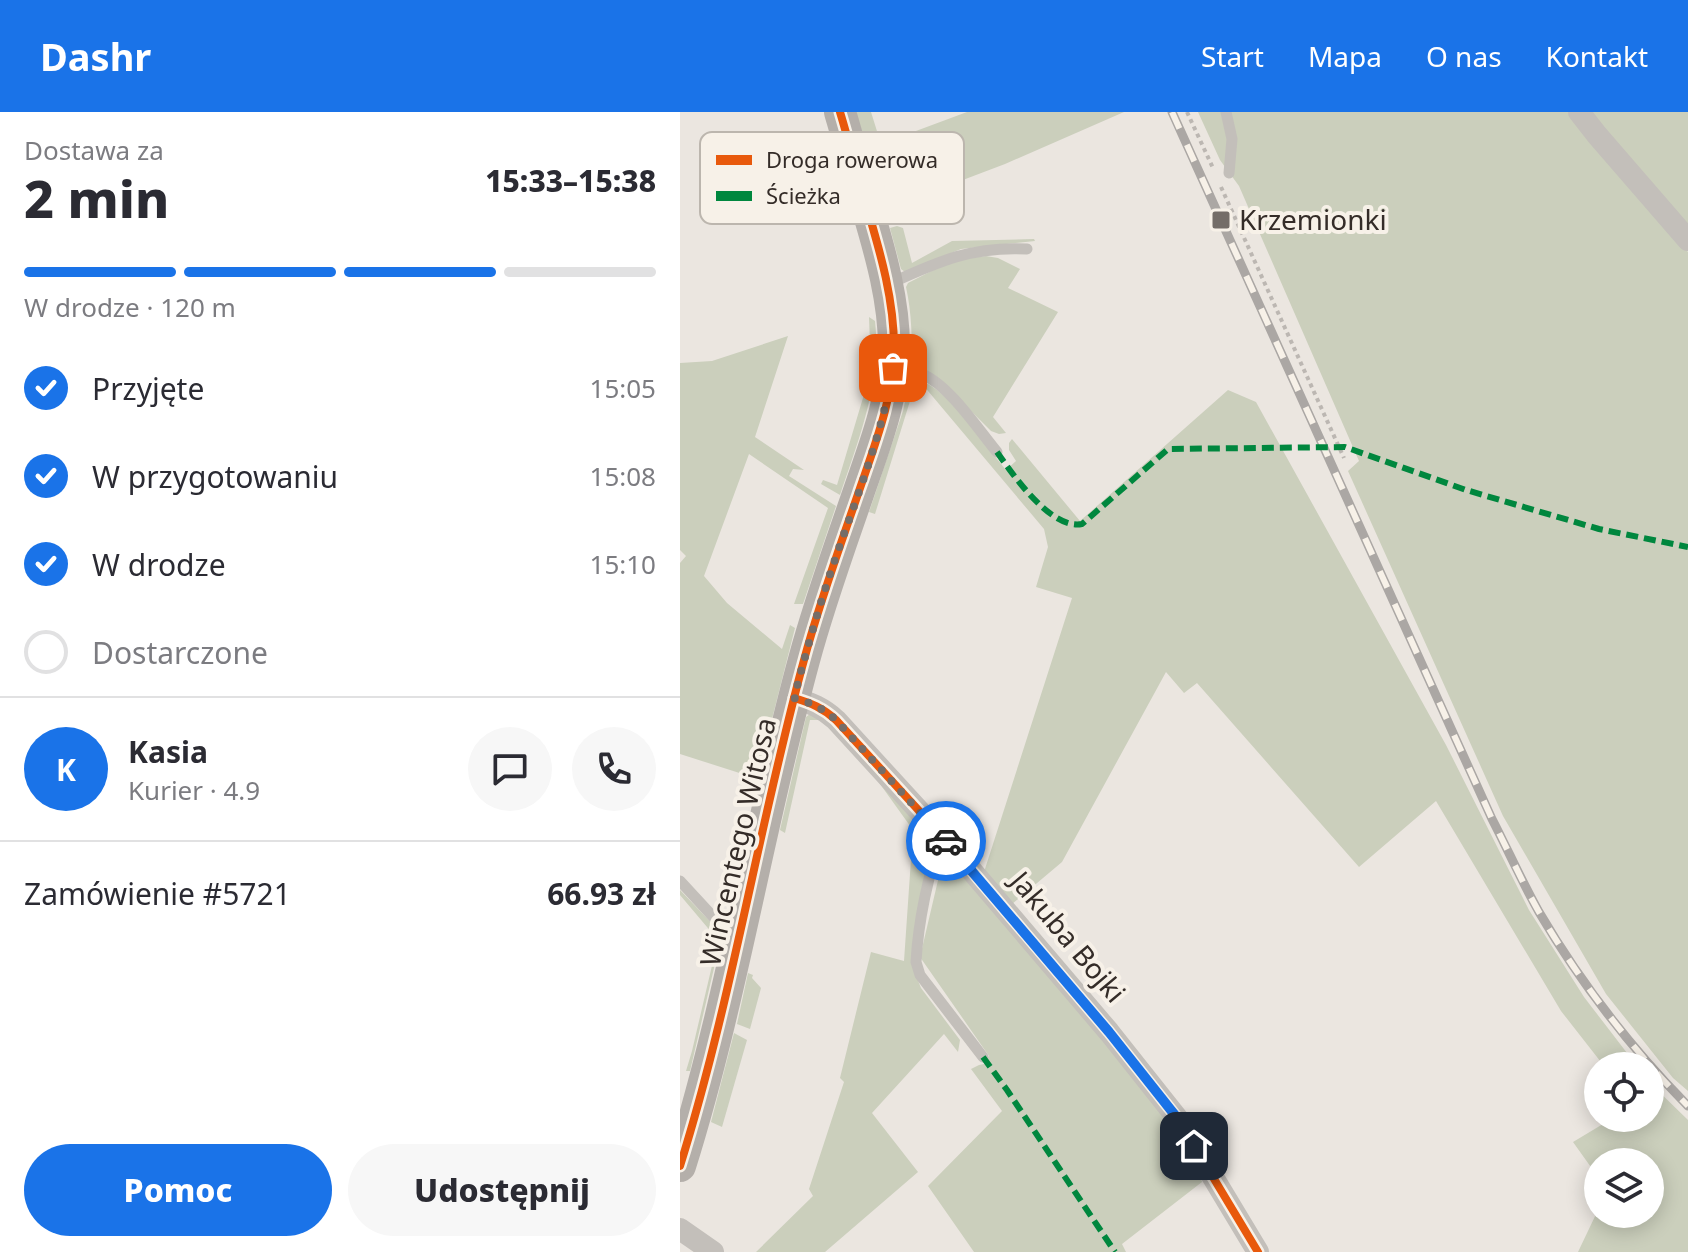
<!DOCTYPE html>
<html lang="pl">
<meta charset="utf-8">
<style>
:root{--surface:#fff;--page:#f7f7f7;--text:#2b2b33;--muted:#7c7c81;--line:#e1e1e2;--accent:#1a73e8}
body{margin:0;font-family:"Noto Sans",sans-serif;background:var(--page);color:var(--text);height:100vh;display:flex;flex-direction:column;font-size:30px;white-space:nowrap}
*{box-sizing:border-box;margin:0}
p{font-size:26px;color:var(--muted)}
.icon{flex:none;width:44px;height:44px;fill:none;stroke:currentColor;stroke-width:2;stroke-linecap:round;stroke-linejoin:round}
.map{position:relative;flex:1;overflow:hidden}
.side{display:flex;flex-direction:column;background:var(--surface);width:680px}
.side>*{flex:none}
.fabs{position:absolute;left:904px;top:940px;display:grid;gap:16px}
.fabs a{display:grid;place-items:center;width:80px;height:80px;border-radius:50%;background:var(--surface);box-shadow:0 4px 20px #0003;font-size:40px}
.pin{position:absolute;display:grid;place-items:center;width:68px;height:68px;color:#fff;margin:-34px;border-radius:16px;box-shadow:0 4px 12px #0006}
.courier{position:absolute;display:grid;place-items:center;width:80px;height:80px;margin:-40px;border:6px solid #1a73e8;border-radius:50%;background:#fff;color:#222;box-shadow:0 2px 10px #0007}
.head em{font-style:normal;font-weight:800}
.head div{display:flex;flex-direction:column-reverse}
.head{display:flex;align-items:center;justify-content:space-between;height:136px;padding:0 24px}
h1{font-size:52px;font-weight:800;line-height:60px}
.bar{display:grid;grid-template-columns:repeat(4,1fr);gap:12px 8px;align-content:center;height:96px;padding:0 24px}
.bar i{height:10px;border-radius:6px;background:var(--line)}
.bar .active{background:var(--accent)}
.bar p{grid-column:span 4}
.line{display:flex;align-items:center;gap:20px;padding:0 24px;border-top:2px solid var(--line)}
.line div{flex:1}
.round{display:grid;place-items:center;flex:none;width:84px;height:84px;border-radius:42px;background:var(--page)}
ol{padding:0 24px;list-style:none}
li{display:flex;align-items:center;gap:24px;height:88px}
li p{margin-inline-start:auto}
li .icon{padding:8px;border-radius:50%;background:var(--accent);color:#fff;stroke-width:4}
li:last-child{color:var(--muted)}
li i{width:44px;height:44px;border:4px solid var(--line);border-radius:50%}
.cta{display:flex;gap:16px;margin-top:auto;padding:16px 24px}
.cta a{flex:1;height:92px;border-radius:48px;background:var(--accent);color:#fff;font-size:32px;font-weight:800;line-height:92px;text-align:center}
.cta a+a{background:var(--page);color:var(--text)}
header{display:flex;align-items:center;gap:48px;box-sizing:border-box;height:112px;padding:0 40px;background:var(--accent);color:#fff}
header strong{font-size:38px}
nav{display:flex;gap:44px;margin-inline-start:auto;font-size:28px}
main{display:flex;flex:1;min-height:0}
.map>svg:first-child{display:block}
.green{fill:#cbcfbc}
.lines{fill:none;stroke-linecap:round;stroke-linejoin:round}
.path{stroke:#bcb7b2;stroke-width:4;stroke-dasharray:4 4;stroke-linecap:butt}
.lane{stroke:#c3bfba;stroke-width:11}
.street{stroke:#c3bfba;stroke-width:22}
.secondary{stroke:#b4afaa;stroke-width:32}
.rail-casing{stroke:#aba7a4;stroke-width:9}
.rail{stroke:#f7f1e8;stroke-width:6;stroke-dasharray:18;stroke-linecap:butt}
.quiet{stroke:#00873e;stroke-width:6;stroke-dasharray:12 6;stroke-linecap:butt}
.cycleway-casing{stroke:#f7f1e8;stroke-width:13}
.cycleway{stroke:#e8590c;stroke-width:8}
.done{stroke:#746d68;stroke-width:8;stroke-dasharray:0 14.4}
.route{stroke:#1a73e8;stroke-width:10}
.poi-dot{fill:#746d68;stroke:#f7f1e8;stroke-width:3}
.labels{text-anchor:middle;stroke-width:8;stroke-linejoin:round;paint-order:stroke}
.poi-label{font-size:28px;fill:#342c28;stroke:#f7f1e8;text-anchor:start}
.street-label{font-size:28px;fill:#342c28;stroke:#f7f1e8}
.key{fill:#f7f1e8;stroke:#bcb6ae;stroke-width:2}
.key-label{font-size:22px;fill:#342c28}
</style>
<header>
<strong>Dashr</strong>
<nav><a>Start</a><a>Mapa</a><a>O nas</a><a>Kontakt</a></nav>
</header>
<main>
<section class="side">
<div class="head"><div><h1>2 min</h1><p>Dostawa za</p></div><em>15:33–15:38</em></div>
<div class="bar"><i class="active"></i><i class="active"></i><i class="active"></i><i></i><p>W drodze · 120 m</p></div>
<ol>
<li><svg class="icon" aria-label="check" viewBox="0 0 24 24"><path d="M5 12l5 5 9-10"/></svg>Przyjęte<p>15:05</p></li>
<li><svg class="icon" aria-label="check" viewBox="0 0 24 24"><path d="M5 12l5 5 9-10"/></svg>W przygotowaniu<p>15:08</p></li>
<li><svg class="icon" aria-label="check" viewBox="0 0 24 24"><path d="M5 12l5 5 9-10"/></svg>W drodze<p>15:10</p></li>
<li><i></i>Dostarczone</li>
</ol>
<div class="line" style="height:144px"><b class="round" style="background:var(--accent);color:#fff">K</b><div><b>Kasia</b><p>Kurier · 4.9</p></div><a class="round"><svg class="icon" aria-label="chat" viewBox="0 0 24 24"><path d="M4 5h16v11H9l-5 4z"/></svg></a><a class="round"><svg class="icon" aria-label="phone" viewBox="0 0 24 24"><path d="M5 4h4l2 5-3 2q2 4 5 5l2-3 5 2v4C11 20 4 13 5 4z"/></svg></a></div>
<div class="line" style="height:104px"><div>Zamówienie #5721</div><b>66.93 zł</b></div>
<div class="cta"><a>Pomoc</a><a>Udostępnij</a></div>
</section>
<div class="map">
<svg width="1008" height="1140" viewBox="0 0 1008 1140">
<rect width="100%" height="100%" fill="#ebe6e0"/>
<g class="green">
<path d="M176,0H191L201,32L287,0H444L325,52L217,93L218,100C215,104 211,105 206,103Z"/>
<path d="M518,0H893L914,28L1008,140V979L993,966L926,882L823,704L668,359L679,349L559,74L540,48Z"/>
<path d="M908,0H1008V118Z"/>
<path d="M217,114L223,116L232,151L272,129L354,127L355,129L281,137L225,160L221,157L210,116Z"/>
<path d="M306,144L318,146L340,157L328,176L378,200L313,305L326,321L319,322L311,319L256,264L232,256C232,228 232,202 226,175L228,171L273,148Z"/>
<path d="M189,205L195,209C196,220 197,231 196,241C194,290 175,338 160,383L141,372L143,368L157,373L191,259Z"/>
<path d="M108,224L75,325L124,358L113,357L109,364L156,394L123,492H114L148,396L69,342L24,464L47,491L102,537L110,513L115,516L74,678L72,665L0,642V451L6,444L0,438V251L32,249Z"/>
<path d="M230,267C237,268 242,269 248,272C275,287 306,334 326,358L336,349L329,338V331L332,327L400,409L548,278L576,290L766,633L849,798L904,885L957,954H924L881,899L756,689L679,755L517,571L504,581L486,560L382,750L332,792L304,760L392,486L356,475L368,435L364,417L243,273L234,276L195,402L189,400L223,299Z"/>
<path d="M130,602L136,603L148,610L198,664L245,717L250,737L231,851L241,876L280,928L278,940L264,922L192,1001L238,1060L145,1140H76L133,1084L129,1077L164,970L160,966L191,840L224,849L233,718L195,665L144,608H130L105,721L100,718L126,605Z"/>
<path d="M261,740H265L343,826L515,1045L522,1070L442,1132L446,1140H294L248,1074L322,999L291,957L299,953L304,952L309,944L240,845L259,764Z"/>
<path d="M0,778L40,820L41,826L10,959H6L12,939L38,828L0,783Z"/>
<path d="M68,861L73,863L72,866L81,876L70,917L57,912Z"/>
<path d="M54,921L67,928L42,1015L31,1010Z"/>
<path d="M970,971L1008,1008V1140H898L918,1098V1102H970V1050H918V1065L893,1030L933,1006H970Z"/>
</g>
<g class="lines">
<g class="path">
<path d="M507,0L533,56"/>
<path d="M541,75L664,346"/>
</g>
<g class="lane">
<path d="M546,0L552,27L549,61"/>
<path d="M211,171C259,149 293,134 347,137"/>
<path d="M216,257C224,258 234,259 242,262C269,273 298,317 317,340"/>
<path d="M263,725C248,758 238,813 236,850L240,863L303,945"/>
<path d="M0,769L36,808L56,818"/>
</g>
<g class="street">
<path d="M899,0L917,23L1008,128"/>
<path d="M114,586C131,591 143,596 156,608L263,725L429,920L498,1007L578,1140"/>
<path d="M0,1117L33,1140"/>
</g>
<path class="secondary" d="M0,1054C52,888 78,716 124,548C139,492 159,437 178,382C194,335 214,286 214,235C214,189 201,143 188,99C178,66 170,33 160,0"/>
<defs>
<path id="rail" d="M492,0L812,707C828,738 842,770 859,800C900,870 951,936 1008,994"/>
</defs>
<use href="#rail" class="rail-casing"/>
<use href="#rail" class="rail"/>
<g class="quiet">
<path d="M317,340C333,363 371,418 402,412L488,337L665,335L786,378L919,417L1008,435"/>
<path d="M303,945L327,978L435,1140"/>
</g>
<defs>
<g id="cycleway">
<path d="M114,586C131,591 143,596 156,608L263,725L429,920L498,1007L578,1140"/>
<path d="M0,1054C52,888 78,716 124,548C139,492 159,437 178,382C194,335 214,286 214,235C214,189 201,143 188,99C178,66 170,33 160,0"/>
</g>
</defs>
<use href="#cycleway" class="cycleway-casing"/>
<use href="#cycleway" class="cycleway"/>
</g>
<g class="lines">
<path class="done" d="M213,256C203,319 179,379 158,439C141,487 127,536 114,586C131,591 143,596 156,608L266,729"/>
<path class="route" d="M266,729L429,920L498,1007L514,1034"/>
</g>
<rect class="poi-dot" x="531" y="98" width="20" height="20" rx="4"/>
<g class="labels">
<g class="poi-label">
<text x="559" y="118">Krzemionki</text>
</g>
<g class="street-label">
<text transform="translate(58 730) rotate(-77)" y="10">Wincentego Witosa</text>
<text transform="translate(388 825) rotate(50)" y="10">Jakuba Bojki</text>
</g>
</g>
<rect x="20" y="20" width="264" height="92" rx="12" class="key"/>
<rect x="36" y="43" width="36" height="10" fill="#e8590c"/>
<rect x="36" y="79" width="36" height="10" fill="#00873e"/>
<g class="key-label">
<text x="86" y="56">Droga rowerowa</text>
<text x="86" y="92">Ścieżka</text>
</g>
</svg>
<div class="fabs">
<a><svg class="icon" aria-label="locate" viewBox="0 0 24 24"><circle cx="12" cy="12" r="6"/><path d="M12 2v4M12 18v4M2 12h4M18 12h4"/></svg></a>
<a><svg class="icon" aria-label="layers" viewBox="0 0 24 24"><path d="M12 4l9 5-9 5-9-5zM3 14l9 5 9-5"/></svg></a>
</div>
<div class="pin" style="left:213px;top:256px;background:#ea580c"><svg class="icon" aria-label="bag" viewBox="0 0 24 24"><path d="M5 8h14l-1 12H6zM9 8a3 3 0 0 1 6 0"/></svg></div>
<div class="pin" style="left:514px;top:1034px;background:#1f2937"><svg class="icon" aria-label="home" viewBox="0 0 24 24"><path d="M3 11l9-7 9 7M6 9v11h12V9"/></svg></div>
<div class="courier" style="left:266px;top:729px"><svg class="icon" aria-label="car" viewBox="0 0 24 24"><path d="M5 17H2v-5l4-1 3-4h7l3 4 3 1v5h-3M9 17h6M6 11h13"/><circle cx="7" cy="17" r="2"/><circle cx="17" cy="17" r="2"/></svg></div>
</div>
</main>
